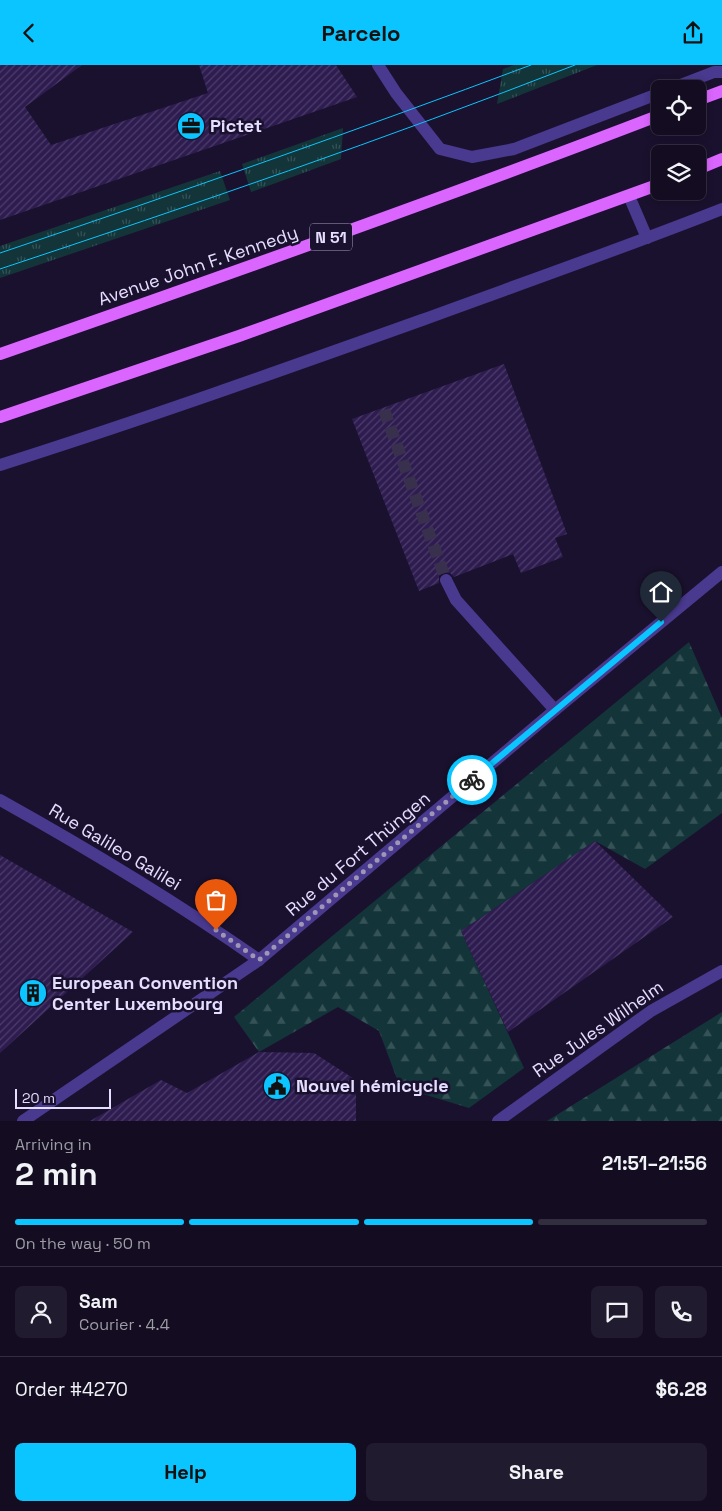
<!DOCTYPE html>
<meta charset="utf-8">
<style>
:root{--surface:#140d22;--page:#211b2f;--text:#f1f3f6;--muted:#9d9ca5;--line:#332d40;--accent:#0ac5ff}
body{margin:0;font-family:"Space Grotesk",sans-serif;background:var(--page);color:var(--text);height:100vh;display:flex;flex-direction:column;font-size:19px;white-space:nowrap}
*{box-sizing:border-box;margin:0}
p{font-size:16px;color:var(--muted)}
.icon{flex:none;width:28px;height:28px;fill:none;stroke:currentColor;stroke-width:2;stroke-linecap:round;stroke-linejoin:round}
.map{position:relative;height:1056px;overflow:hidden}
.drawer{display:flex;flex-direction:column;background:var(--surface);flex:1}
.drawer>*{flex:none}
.buttons{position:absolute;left:651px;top:15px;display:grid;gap:10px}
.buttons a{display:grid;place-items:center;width:55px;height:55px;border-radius:8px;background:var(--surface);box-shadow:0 2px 8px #0003,0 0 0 1px var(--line);font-size:25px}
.scale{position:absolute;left:15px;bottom:12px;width:96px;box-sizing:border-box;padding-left:5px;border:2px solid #e6deff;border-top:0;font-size:14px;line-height:18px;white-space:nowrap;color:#e6deff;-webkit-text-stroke:4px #1a112e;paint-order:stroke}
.pin{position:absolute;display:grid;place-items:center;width:42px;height:42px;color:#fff;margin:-51px -21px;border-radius:50% 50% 50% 0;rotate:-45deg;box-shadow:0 0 5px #0007}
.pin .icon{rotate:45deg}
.courier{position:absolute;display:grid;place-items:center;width:50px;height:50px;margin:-25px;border:4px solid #0ac5ff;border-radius:50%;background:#fff;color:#222;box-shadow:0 1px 6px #0007}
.summary em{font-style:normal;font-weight:700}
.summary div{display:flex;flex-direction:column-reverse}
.summary{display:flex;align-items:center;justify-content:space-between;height:85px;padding:0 15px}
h1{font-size:32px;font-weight:700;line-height:38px}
.bar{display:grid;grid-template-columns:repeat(4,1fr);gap:8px 5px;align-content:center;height:60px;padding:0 15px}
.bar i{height:6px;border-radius:4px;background:var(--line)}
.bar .on{background:var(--accent)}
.bar p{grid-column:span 4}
.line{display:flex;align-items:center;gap:12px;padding:0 15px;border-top:1px solid var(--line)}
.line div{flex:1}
.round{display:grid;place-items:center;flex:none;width:52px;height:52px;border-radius:8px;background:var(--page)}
.primary-button{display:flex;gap:10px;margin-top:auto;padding:10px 15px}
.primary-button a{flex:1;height:58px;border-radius:8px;background:var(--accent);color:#111;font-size:20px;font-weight:700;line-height:58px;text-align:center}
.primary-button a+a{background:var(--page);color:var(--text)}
header{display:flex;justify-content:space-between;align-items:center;height:65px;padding:0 15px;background:var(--accent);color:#111;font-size:22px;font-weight:700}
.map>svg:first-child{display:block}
.grass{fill:url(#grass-tufts)}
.forest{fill:url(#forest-firs)}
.building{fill:url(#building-hatch)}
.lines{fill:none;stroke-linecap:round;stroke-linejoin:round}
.minor-tunnel{stroke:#39304d;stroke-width:12;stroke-dasharray:12 6;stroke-linecap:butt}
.minor{stroke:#49398f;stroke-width:12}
.major{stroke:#db65ff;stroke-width:12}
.tram{stroke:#0ac5ff;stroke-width:1}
.done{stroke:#9f96b6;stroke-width:5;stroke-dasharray:0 9}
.route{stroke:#0ac5ff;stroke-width:6}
.labels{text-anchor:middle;stroke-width:5;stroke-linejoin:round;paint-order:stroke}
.shield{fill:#1a112e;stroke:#a9a0c0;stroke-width:1}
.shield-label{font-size:16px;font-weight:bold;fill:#e6deff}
.poi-label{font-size:18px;font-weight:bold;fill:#e6deff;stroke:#1a112e;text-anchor:start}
.street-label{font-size:18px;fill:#e6deff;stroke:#1a112e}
</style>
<header><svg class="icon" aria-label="back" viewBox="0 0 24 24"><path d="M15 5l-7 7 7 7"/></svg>Parcelo<svg class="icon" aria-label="share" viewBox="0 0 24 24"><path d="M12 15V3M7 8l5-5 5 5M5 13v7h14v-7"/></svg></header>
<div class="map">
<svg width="722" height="1056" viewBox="0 0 722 1056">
<defs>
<pattern id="grass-tufts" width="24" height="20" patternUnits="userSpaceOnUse" patternTransform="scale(1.25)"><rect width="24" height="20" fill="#133539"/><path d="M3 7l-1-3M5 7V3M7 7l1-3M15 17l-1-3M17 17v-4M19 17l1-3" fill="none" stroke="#355257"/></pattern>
<pattern id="forest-firs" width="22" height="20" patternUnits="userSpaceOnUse" patternTransform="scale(1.25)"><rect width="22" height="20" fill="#133539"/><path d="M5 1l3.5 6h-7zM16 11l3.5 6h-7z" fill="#355257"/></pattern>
<pattern id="building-hatch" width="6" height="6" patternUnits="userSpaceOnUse" patternTransform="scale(1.25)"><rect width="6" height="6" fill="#2e1c50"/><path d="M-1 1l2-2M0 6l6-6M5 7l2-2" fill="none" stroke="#4c3d6a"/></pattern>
</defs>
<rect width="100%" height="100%" fill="#1a112e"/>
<g class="grass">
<path d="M514,0H597L497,39L503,4Z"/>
<path d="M343,63L341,94L251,127L242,99Z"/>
<path d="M220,106L230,135L0,213V181Z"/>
</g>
<g class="forest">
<path d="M689,577L722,653V748L645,804L595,776L461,866L524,1003L469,1043L400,1022L379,966L338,942L259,987L234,952Z"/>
<path d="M722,947V1056H547Z"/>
</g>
<g class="building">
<path d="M0,0H82L25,42L51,80L208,28L199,0H336L357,32L0,155Z"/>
<path d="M504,299L567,469L555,473L563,492L521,508L513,489L454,512L450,508H443L439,511V518L419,526L352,354Z"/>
<path d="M595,776L673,852L508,967L461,866Z"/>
<path d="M0,790L133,867L0,988Z"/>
<path d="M259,987L314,988L356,1015V1056H90L161,1015L187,1028Z"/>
</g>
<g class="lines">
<path class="minor-tunnel" d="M384,345L446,515"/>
<g class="minor">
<path d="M378,0L396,28L440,84L472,92L514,84L660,28"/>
<path d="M670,24L714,7H722"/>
<path d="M629,131L647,173"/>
<path d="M0,400C142,355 282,305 422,255C523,218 623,183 722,144"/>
<path d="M446,515L456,535L555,645"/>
<path d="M0,735C88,784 176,837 259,895"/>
<path d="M23,1056L259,895L555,645L722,507"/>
<path d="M498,1056L651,946L722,906"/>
</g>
<g class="major">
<path d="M698,35L722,26"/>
<path d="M698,104L722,94"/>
<path d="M0,289C221,212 442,134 660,50"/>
<path d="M0,352L239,271L660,119"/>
</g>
<g class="tram">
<path d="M0,188C178,128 355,66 531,0"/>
<path d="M0,204C193,140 385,74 575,0"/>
</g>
</g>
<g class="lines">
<path class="done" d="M216,865L259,895L472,715"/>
<path class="route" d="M472,715L661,557"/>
</g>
<defs>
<symbol id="office-disc" viewBox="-11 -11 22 22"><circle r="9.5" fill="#0ac5ff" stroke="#1a112e"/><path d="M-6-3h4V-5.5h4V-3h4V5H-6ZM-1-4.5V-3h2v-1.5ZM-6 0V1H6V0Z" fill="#111"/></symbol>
<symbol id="building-disc" viewBox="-11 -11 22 22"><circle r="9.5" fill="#0ac5ff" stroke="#1a112e"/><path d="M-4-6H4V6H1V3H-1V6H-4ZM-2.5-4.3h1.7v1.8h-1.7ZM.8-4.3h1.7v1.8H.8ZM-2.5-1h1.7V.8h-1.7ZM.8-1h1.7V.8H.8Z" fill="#111"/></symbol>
<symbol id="civic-disc" viewBox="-11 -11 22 22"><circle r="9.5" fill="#0ac5ff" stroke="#1a112e"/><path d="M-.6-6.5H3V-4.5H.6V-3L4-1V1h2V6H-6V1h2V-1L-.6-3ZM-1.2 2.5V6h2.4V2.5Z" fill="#111"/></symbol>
</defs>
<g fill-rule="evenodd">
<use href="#office-disc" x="175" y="45" width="32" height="32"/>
<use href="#building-disc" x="17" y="912" width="32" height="32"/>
<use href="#civic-disc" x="261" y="1005" width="32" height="32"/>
</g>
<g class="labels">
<rect class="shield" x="310" y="158.5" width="42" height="27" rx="4"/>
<g class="shield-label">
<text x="331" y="178">N 51</text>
</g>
<g class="poi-label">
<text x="210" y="67">Pictet</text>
<text x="52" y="924">European Convention<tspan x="52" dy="21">Center Luxembourg</tspan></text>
<text x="296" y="1027">Nouvel hémicycle</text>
</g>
<g class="street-label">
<text transform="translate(198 201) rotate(-19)" y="6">Avenue John F. Kennedy</text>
<text transform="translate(115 782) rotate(31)" y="6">Rue Galileo Galilei</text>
<text transform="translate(358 789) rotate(-40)" y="6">Rue du Fort Thüngen</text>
<text transform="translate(598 964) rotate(-35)" y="6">Rue Jules Wilhelm</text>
</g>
</g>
</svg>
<div class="buttons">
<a><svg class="icon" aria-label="locate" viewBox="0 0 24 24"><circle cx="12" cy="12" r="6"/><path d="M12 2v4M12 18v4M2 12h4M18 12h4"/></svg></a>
<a><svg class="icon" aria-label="layers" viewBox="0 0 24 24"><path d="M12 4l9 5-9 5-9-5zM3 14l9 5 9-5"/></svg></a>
</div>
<div class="scale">20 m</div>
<div class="pin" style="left:216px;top:865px;background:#ea580c"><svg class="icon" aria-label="bag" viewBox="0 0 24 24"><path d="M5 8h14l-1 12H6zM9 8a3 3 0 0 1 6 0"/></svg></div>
<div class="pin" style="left:661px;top:557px;background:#1f2937"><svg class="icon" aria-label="home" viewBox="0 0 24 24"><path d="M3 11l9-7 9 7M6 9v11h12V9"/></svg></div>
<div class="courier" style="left:472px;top:715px"><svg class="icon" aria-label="bike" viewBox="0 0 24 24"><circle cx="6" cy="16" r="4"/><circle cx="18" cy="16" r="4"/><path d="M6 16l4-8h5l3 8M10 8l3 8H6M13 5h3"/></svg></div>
</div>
<section class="drawer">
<div class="summary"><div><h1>2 min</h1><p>Arriving in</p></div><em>21:51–21:56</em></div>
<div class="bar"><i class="on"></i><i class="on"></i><i class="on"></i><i></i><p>On the way · 50 m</p></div>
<div class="line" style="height:90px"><a class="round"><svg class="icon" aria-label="person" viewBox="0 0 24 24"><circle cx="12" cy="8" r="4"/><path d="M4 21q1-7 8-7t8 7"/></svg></a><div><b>Sam</b><p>Courier · 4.4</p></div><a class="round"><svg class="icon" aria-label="chat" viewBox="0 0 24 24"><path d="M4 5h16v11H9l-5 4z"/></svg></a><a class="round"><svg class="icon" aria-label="phone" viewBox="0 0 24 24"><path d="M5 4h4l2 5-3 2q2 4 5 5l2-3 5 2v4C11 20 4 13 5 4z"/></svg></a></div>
<div class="line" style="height:65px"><div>Order #4270</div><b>$6.28</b></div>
<div class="primary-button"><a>Help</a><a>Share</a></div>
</section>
